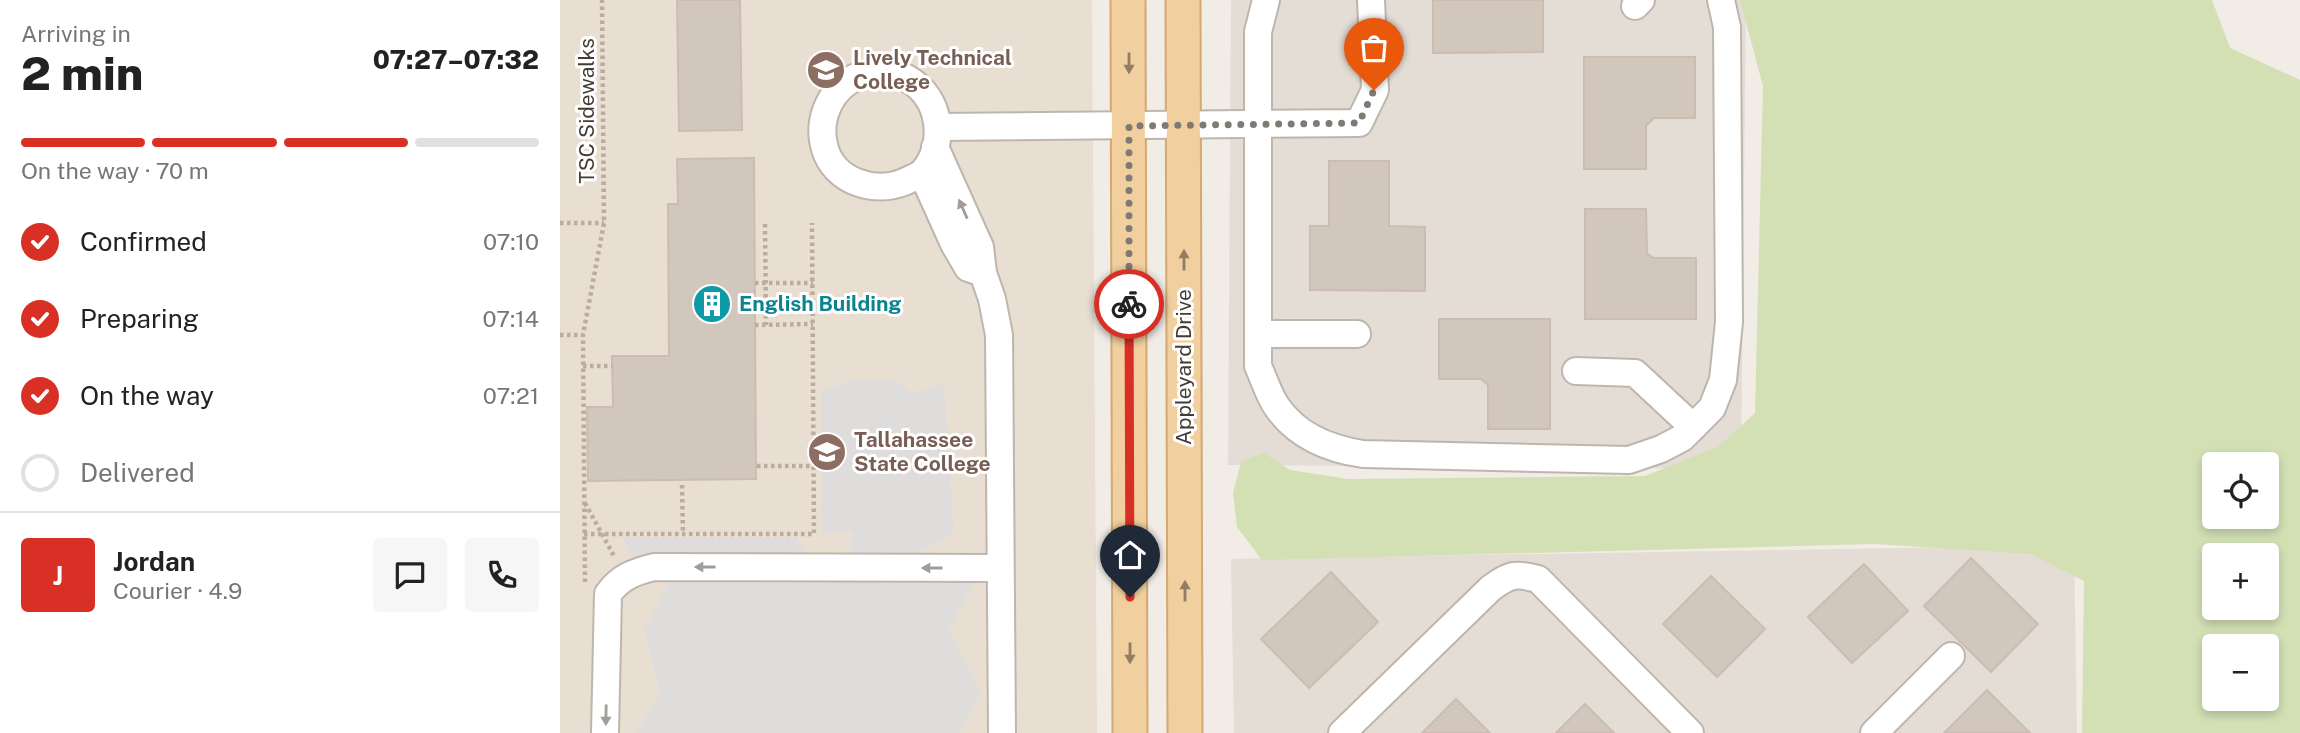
<!DOCTYPE html>
<meta charset="utf-8">
<style>
:root{--surface:#fff;--page:#f6f6f6;--text:#222;--muted:#767676;--line:#e0e0e0;--accent:#d93025}
body{margin:0;font-family:"Public Sans",sans-serif;background:var(--page);color:var(--text);height:100vh;display:flex;flex-direction:column;font-size:26px;white-space:nowrap}
*{box-sizing:border-box;margin:0}
p{font-size:23px;color:var(--muted)}
.icon{flex:none;width:38px;height:38px;fill:none;stroke:currentColor;stroke-width:2;stroke-linecap:round;stroke-linejoin:round}
.map{position:relative;flex:1;overflow:hidden}
.details{display:flex;flex-direction:column;background:var(--surface);width:560px}
.details>*{flex:none}
.fabs{position:absolute;left:1642px;top:452px;display:grid;gap:14px}
.fabs a{display:grid;place-items:center;width:77px;height:77px;border-radius:7px;background:var(--surface);box-shadow:0 4px 10px #0003;font-size:35px}
.pin{position:absolute;display:grid;place-items:center;width:60px;height:60px;color:#fff;margin:-72px -30px;border-radius:50% 50% 50% 0;rotate:-45deg;box-shadow:0 0 7px #0007}
.pin .icon{rotate:45deg}
.courier{position:absolute;display:grid;place-items:center;width:70px;height:70px;margin:-35px;border:5px solid #d93025;border-radius:50%;background:#fff;color:#222;box-shadow:0 2px 9px #0007}
.head em{font-style:normal;font-weight:800}
.head div{display:flex;flex-direction:column-reverse}
.head{display:flex;align-items:center;justify-content:space-between;height:119px;padding:0 21px}
h1{font-size:46px;font-weight:800;line-height:52px}
.bar{display:grid;grid-template-columns:repeat(4,1fr);gap:10px 7px;align-content:center;height:84px;padding:0 21px}
.bar i{height:9px;border-radius:5px;background:var(--line)}
.bar .active{background:var(--accent)}
.bar p{grid-column:span 4}
.line{display:flex;align-items:center;gap:18px;padding:0 21px;border-top:2px solid var(--line)}
.line div{flex:1}
.round{display:grid;place-items:center;flex:none;width:74px;height:74px;border-radius:7px;background:var(--page)}
ol{padding:0 21px;list-style:none}
li{display:flex;align-items:center;gap:21px;height:77px}
li p{margin-inline-start:auto}
li .icon{padding:7px;border-radius:50%;background:var(--accent);color:#fff;stroke-width:4}
li:last-child{color:var(--muted)}
li i{width:38px;height:38px;border:4px solid var(--line);border-radius:50%}
main{display:flex;flex:1;min-height:0}
.map>svg:first-child{display:block}
.residential{fill:#e4ddd5}
.education{fill:#e8dfd2}
.green{fill:#d2e0b4;fill-rule:evenodd}
.parking{fill:#dfdddb}
.building{fill:#d1c7bd;stroke:#cbbdb1;stroke-width:2}
.lines{fill:none;stroke-linecap:round;stroke-linejoin:round}
.minor-casing{stroke:#beb6ad;stroke-width:30}
.major-casing{stroke:#d4a971;stroke-width:37}
.path{stroke:#bbac9d;stroke-width:4.5;stroke-dasharray:3.5 3.5;stroke-linecap:butt}
.minor{stroke:#fff;stroke-width:26}
.major{stroke:#f1cf9f;stroke-width:33}
.oneway{fill:#917e65}
.oneway2{fill:#a19e9a}
.done{stroke:#807a74;stroke-width:7;stroke-dasharray:0 12.6}
.route{stroke:#d93025;stroke-width:9}
.labels{text-anchor:middle;stroke-width:6;stroke-linejoin:round;paint-order:stroke}
.education-label{font-size:21px;font-weight:bold;fill:#785e54;stroke:#fff;text-anchor:start}
.street-label{font-size:21px;fill:#433c36;stroke:#fff}
.culture-label{font-size:21px;font-weight:bold;fill:#0d838f;stroke:#fff;text-anchor:start}
</style>
<main>
<section class="details">
<div class="head"><div><h1>2 min</h1><p>Arriving in</p></div><em>07:27–07:32</em></div>
<div class="bar"><i class="active"></i><i class="active"></i><i class="active"></i><i></i><p>On the way · 70 m</p></div>
<ol>
<li><svg class="icon" aria-label="check" viewBox="0 0 24 24"><path d="M5 12l5 5 9-10"/></svg>Confirmed<p>07:10</p></li>
<li><svg class="icon" aria-label="check" viewBox="0 0 24 24"><path d="M5 12l5 5 9-10"/></svg>Preparing<p>07:14</p></li>
<li><svg class="icon" aria-label="check" viewBox="0 0 24 24"><path d="M5 12l5 5 9-10"/></svg>On the way<p>07:21</p></li>
<li><i></i>Delivered</li>
</ol>
<div class="line" style="height:126px"><b class="round" style="background:var(--accent);color:#fff">J</b><div><b>Jordan</b><p>Courier · 4.9</p></div><a class="round"><svg class="icon" aria-label="chat" viewBox="0 0 24 24"><path d="M4 5h16v11H9l-5 4z"/></svg></a><a class="round"><svg class="icon" aria-label="phone" viewBox="0 0 24 24"><path d="M5 4h4l2 5-3 2q2 4 5 5l2-3 5 2v4C11 20 4 13 5 4z"/></svg></a></div>
</section>
<div class="map">
<svg width="1740" height="733" viewBox="0 0 1740 733">
<rect width="100%" height="100%" fill="#f1ece6"/>
<g class="residential">
<path d="M671,0H1186L1181,469L668,465Z"/>
<path d="M1514,545L1517,733H674L671,559Z"/>
</g>
<path class="education" d="M0,0H532L537,733H0Z"/>
<path class="green" d="M1180,0H1652L1670,48L1740,80V733H1522L1524,581L1471,554L1315,544L702,560L677,527L673,493L681,462L704,453L730,470L788,479L1085,476L1158,447L1195,413L1203,86ZM1654,464H1706V516H1654ZM1654,555H1706V607H1654ZM1654,646H1706V698H1654Z"/>
<path class="parking" d="M291,380H336L352,394L384,383L394,532L354,556L421,568L389,631L421,693L399,733H76L100,694L84,630L116,567L80,570L62,537L237,538L254,567H292V532L262,533L261,392Z"/>
<g class="building">
<path d="M117,0H180L182,130L119,131Z"/>
<path d="M873,0H983V52L873,53Z"/>
<path d="M1024,57H1135V118H1094L1086,126V169H1024Z"/>
<path d="M194,158L196,479L28,481L27,407H53L52,356H109L108,204H118L117,159Z"/>
<path d="M769,161H829V226L865,227V291L750,290V226H769Z"/>
<path d="M1025,209H1086L1087,253L1093,258H1136V319H1025Z"/>
<path d="M879,319H990V429H928V385L921,379H879Z"/>
<path d="M1411,558L1478,624L1431,672L1364,606Z"/>
<path d="M1304,564L1348,611L1292,663L1248,617Z"/>
<path d="M771,572L818,622L749,688L701,639Z"/>
<path d="M1151,576L1205,629L1157,677L1103,624Z"/>
<path d="M1427,690L1470,733H1384Z"/>
<path d="M896,699L930,733H862Z"/>
<path d="M1025,704L1054,733H996Z"/>
</g>
<g class="lines">
<defs>
<g id="minor">
<path d="M706,0L698,32V366C704,379 709,396 717,407C737,436 769,449 803,454L1069,460L1101,449L1122,438L1152,408L1163,380L1169,322L1167,27L1161,0"/>
<path d="M1075,6L1081,0"/>
<path d="M328,72C334,74 342,75 348,79C381,98 387,143 363,172C359,176 350,179 344,182C315,194 275,182 265,149C256,119 271,86 301,75C309,72 319,73 328,72Z"/>
<path d="M378,127L799,123L815,90L811,0"/>
<path d="M375,147L420,247L423,273L432,299L439,335L442,733"/>
<path d="M362,173L394,244L408,268L423,273"/>
<path d="M698,334H797"/>
<path d="M1016,371L1075,373L1133,427"/>
<path d="M45,733L48,594C60,577 74,572 94,567L440,568"/>
<path d="M782,733L931,588C950,574 955,573 978,579L1130,733"/>
<path d="M1314,733L1391,656"/>
</g>
<g id="major">
<path d="M568,0L570,733"/>
<path d="M623,0L625,733"/>
</g>
</defs>
<use href="#minor" class="minor-casing"/>
<use href="#major" class="major-casing"/>
<g class="path">
<path d="M0,223H44"/>
<path d="M205,224L206,325"/>
<path d="M195,283H253"/>
<path d="M195,325L253,324"/>
<path d="M0,335H23"/>
<path d="M23,366H52"/>
<path d="M197,466H254"/>
<path d="M122,485L123,534"/>
<path d="M25,503L54,556"/>
<path d="M24,534H254L252,223"/>
<path d="M25,582L23,335L44,223L42,0"/>
</g>
<use href="#minor" class="minor"/>
<use href="#major" class="major"/>
</g>
<defs><path id="oneway-solid" d="M-6-.8H1V-3.2L6.5 0L1 3.2V.8H-6Z" transform="scale(1.75)"/></defs>
<g class="oneway">
<use href="#oneway-solid" transform="translate(569 63) rotate(90)"/>
<use href="#oneway-solid" transform="translate(624 260) rotate(-90)"/>
<use href="#oneway-solid" transform="translate(625 591) rotate(-90)"/>
<use href="#oneway-solid" transform="translate(570 653) rotate(90)"/>
</g>
<g class="oneway2">
<use href="#oneway-solid" transform="translate(403 209) rotate(-114)"/>
<use href="#oneway-solid" transform="translate(145 567) rotate(-180)"/>
<use href="#oneway-solid" transform="translate(372 568) rotate(180)"/>
<use href="#oneway-solid" transform="translate(46 715) rotate(91)"/>
</g>
<g class="lines">
<path class="done" d="M569,304V126L799,123L814,90"/>
<path class="route" d="M569,304L570,597"/>
</g>
<defs>
<symbol id="university-disc" viewBox="-11 -11 22 22"><circle r="9.5" fill="#8d6e63" stroke="#fff"/><path d="M0-5L7-2L0 1L-7-2ZM-4 1L0 2.5L4 1V4Q0 6-4 4Z" fill="#fff"/></symbol>
<symbol id="building-disc" viewBox="-11 -11 22 22"><circle r="9.5" fill="#0f9aa8" stroke="#fff"/><path d="M-4-6H4V6H1V3H-1V6H-4ZM-2.5-4.3h1.7v1.8h-1.7ZM.8-4.3h1.7v1.8H.8ZM-2.5-1h1.7V.8h-1.7ZM.8-1h1.7V.8H.8Z" fill="#fff"/></symbol>
</defs>
<g fill-rule="evenodd">
<use href="#university-disc" x="244" y="48" width="44" height="44"/>
<use href="#building-disc" x="130" y="282" width="44" height="44"/>
<use href="#university-disc" x="245" y="430" width="44" height="44"/>
</g>
<g class="labels">
<g class="education-label">
<text x="293" y="65">Lively Technical<tspan x="293" dy="24">College</tspan></text>
<text x="294" y="447">Tallahassee<tspan x="294" dy="24">State College</tspan></text>
</g>
<g class="street-label">
<text transform="translate(27 111) rotate(-90)" y="7">TSC Sidewalks</text>
<text transform="translate(624 367) rotate(-90)" y="7">Appleyard Drive</text>
</g>
<g class="culture-label">
<text x="179" y="311">English Building</text>
</g>
</g>
</svg>
<div class="fabs">
<a><svg class="icon" aria-label="locate" viewBox="0 0 24 24"><circle cx="12" cy="12" r="6"/><path d="M12 2v4M12 18v4M2 12h4M18 12h4"/></svg></a>
<a>+</a>
<a>−</a>
</div>
<div class="pin" style="left:814px;top:90px;background:#ea580c"><svg class="icon" aria-label="bag" viewBox="0 0 24 24"><path d="M5 8h14l-1 12H6zM9 8a3 3 0 0 1 6 0"/></svg></div>
<div class="pin" style="left:570px;top:597px;background:#1f2937"><svg class="icon" aria-label="home" viewBox="0 0 24 24"><path d="M3 11l9-7 9 7M6 9v11h12V9"/></svg></div>
<div class="courier" style="left:569px;top:304px"><svg class="icon" aria-label="bike" viewBox="0 0 24 24"><circle cx="6" cy="16" r="4"/><circle cx="18" cy="16" r="4"/><path d="M6 16l4-8h5l3 8M10 8l3 8H6M13 5h3"/></svg></div>
</div>
</main>
